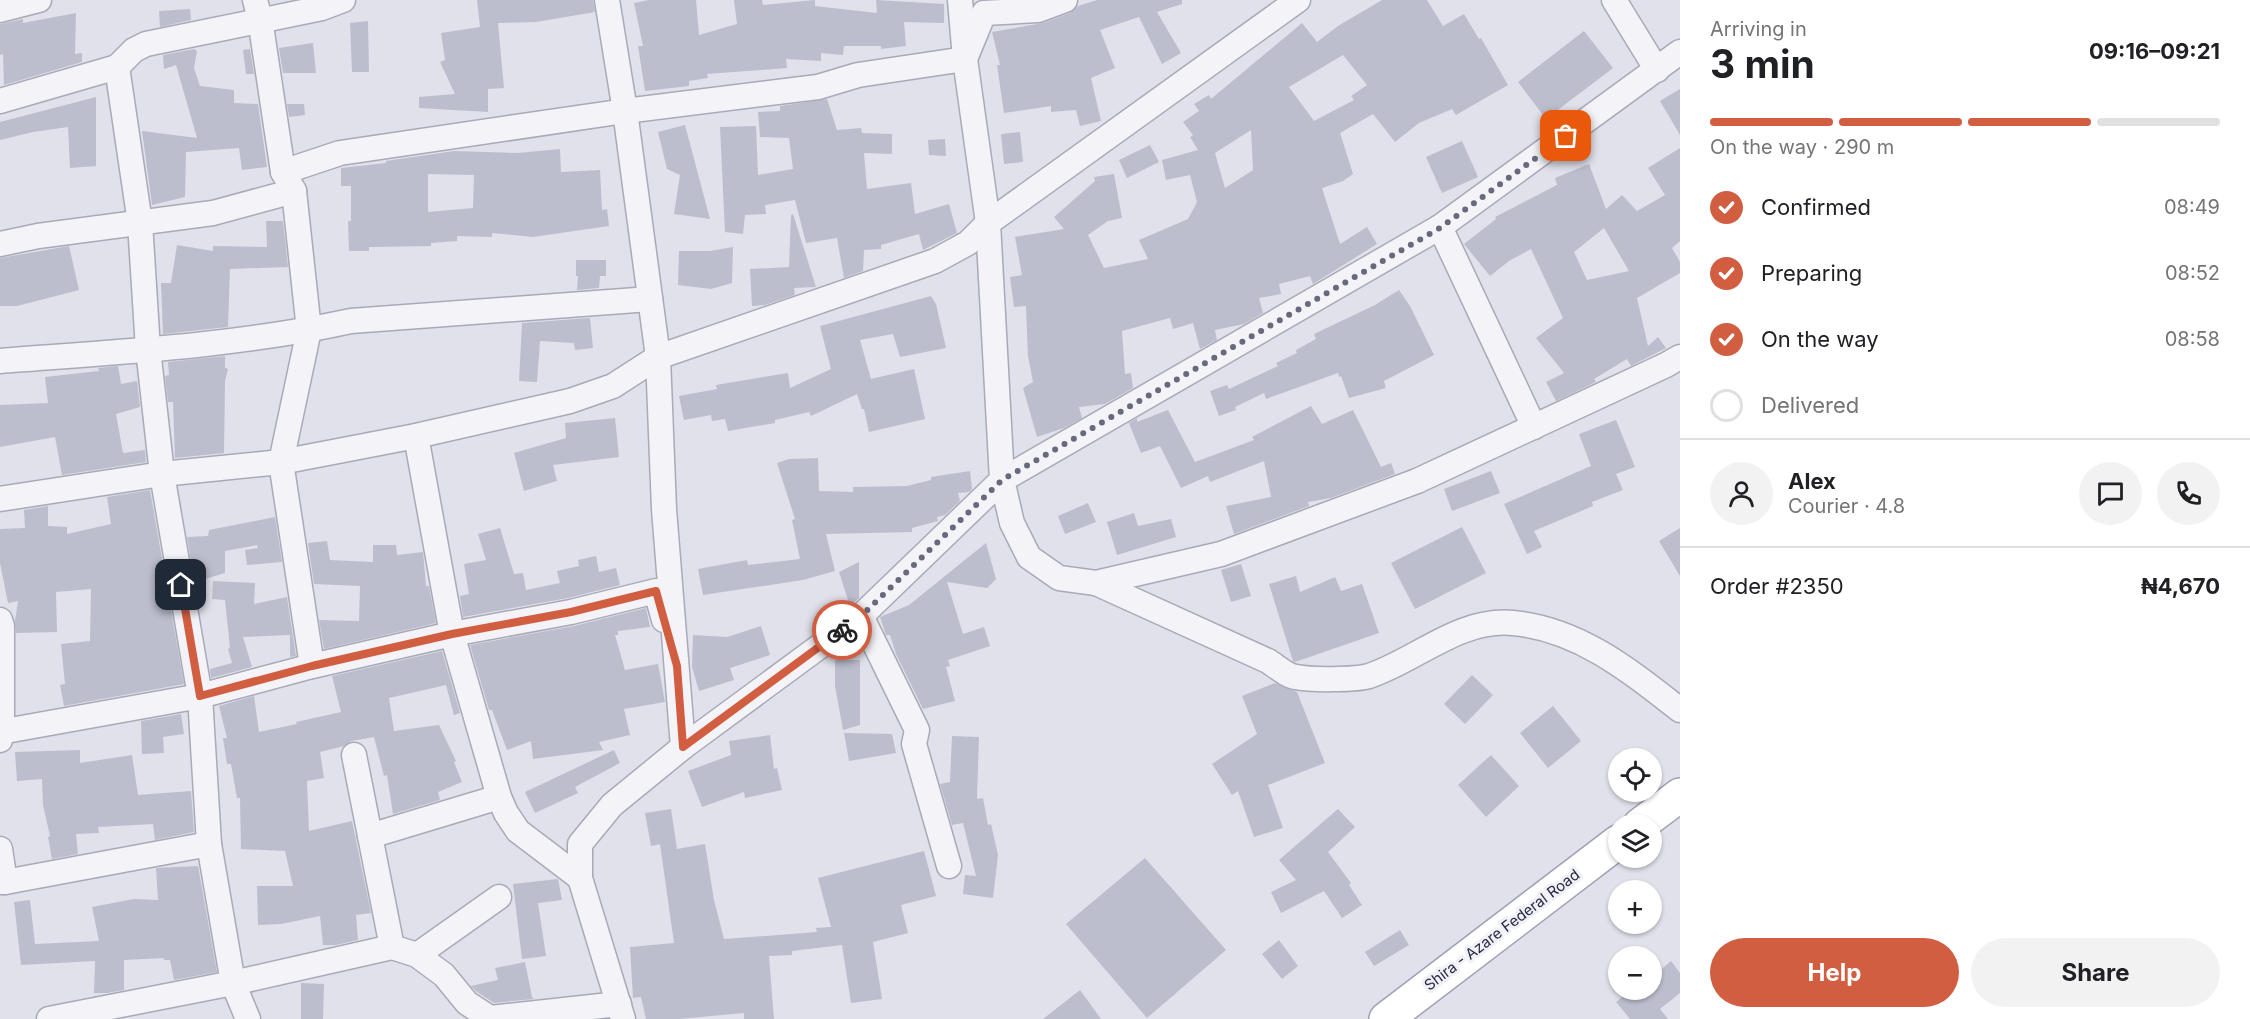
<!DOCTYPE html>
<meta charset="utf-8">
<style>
:root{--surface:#fff;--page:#f2f2f2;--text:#202124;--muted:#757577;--line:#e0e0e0;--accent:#d25e42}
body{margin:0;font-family:Inter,sans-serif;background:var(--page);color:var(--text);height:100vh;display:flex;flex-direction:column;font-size:22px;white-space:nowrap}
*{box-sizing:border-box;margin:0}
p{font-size:20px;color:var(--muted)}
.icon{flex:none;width:33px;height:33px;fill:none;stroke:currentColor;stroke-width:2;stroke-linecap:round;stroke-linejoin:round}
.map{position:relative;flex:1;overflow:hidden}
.drawer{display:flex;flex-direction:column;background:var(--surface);width:570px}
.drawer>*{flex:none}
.buttons{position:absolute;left:1608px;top:748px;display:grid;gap:12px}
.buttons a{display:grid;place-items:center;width:54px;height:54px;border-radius:50%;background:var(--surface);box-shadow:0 2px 4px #0004;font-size:30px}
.pin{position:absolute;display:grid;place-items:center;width:51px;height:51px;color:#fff;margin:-26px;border-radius:12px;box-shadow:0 3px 9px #0006}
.courier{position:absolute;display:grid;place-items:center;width:60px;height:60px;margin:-30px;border:4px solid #d25e42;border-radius:50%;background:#fff;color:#222;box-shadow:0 2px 8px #0007}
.overview em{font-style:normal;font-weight:700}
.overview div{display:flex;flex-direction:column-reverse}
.overview{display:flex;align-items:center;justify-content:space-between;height:102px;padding:0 30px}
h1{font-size:39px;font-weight:700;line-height:45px}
.bar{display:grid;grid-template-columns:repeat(4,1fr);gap:9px 6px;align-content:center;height:72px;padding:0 30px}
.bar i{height:8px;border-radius:4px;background:var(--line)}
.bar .on{background:var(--accent)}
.bar p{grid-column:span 4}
.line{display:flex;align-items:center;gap:15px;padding:0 30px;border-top:2px solid var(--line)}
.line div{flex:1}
.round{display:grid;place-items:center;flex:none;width:63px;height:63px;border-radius:32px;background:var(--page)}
ol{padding:0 30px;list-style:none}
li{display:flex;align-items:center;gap:18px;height:66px}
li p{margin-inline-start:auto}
li .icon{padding:6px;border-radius:50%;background:var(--accent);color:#fff;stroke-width:4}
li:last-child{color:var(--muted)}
li i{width:33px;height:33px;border:3px solid var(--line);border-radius:50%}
.cta{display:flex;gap:12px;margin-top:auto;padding:12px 30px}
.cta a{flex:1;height:69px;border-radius:36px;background:var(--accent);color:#fff;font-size:24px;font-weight:700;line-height:69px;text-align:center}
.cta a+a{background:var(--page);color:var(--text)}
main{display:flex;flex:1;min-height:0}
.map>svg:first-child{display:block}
.building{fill:#bdbecd;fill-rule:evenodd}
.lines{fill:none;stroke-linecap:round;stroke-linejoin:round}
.street-casing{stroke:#a9aab8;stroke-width:27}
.primary-casing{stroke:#9fa0b6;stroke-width:36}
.street{stroke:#f3f3f8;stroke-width:24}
.primary{stroke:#fff;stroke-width:33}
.done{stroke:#68697d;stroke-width:6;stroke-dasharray:0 10.8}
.route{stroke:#d25e42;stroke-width:8}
.labels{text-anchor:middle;stroke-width:6;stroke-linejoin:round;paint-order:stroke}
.street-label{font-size:15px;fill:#282942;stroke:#f0f0f7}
</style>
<main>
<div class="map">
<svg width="1680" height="1019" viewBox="0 0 1680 1019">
<rect width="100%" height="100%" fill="#e0e1ea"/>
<g class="building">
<path d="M477,0H593L595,12L536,22L498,23L504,88L488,89V112L419,108V97L455,94L440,62L445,60L441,33L480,27Z"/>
<path d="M649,0H696L699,35L737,24L734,0H762L763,5L815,0V6L877,13L876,0L944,4V23L904,22L906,46L881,49V46H844L843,55L821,53V61L786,59L787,68L707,74L708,78L689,81V86L645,91L638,46H643L634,3Z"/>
<path d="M1097,0H1182V4L1157,12L1181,53L1162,64L1139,17L1100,30L1115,68L1091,78L1101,121L1080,126L1076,110L1051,112V106L1004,113L997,65H1000L992,32L1043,23L1070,13L1078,6Z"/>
<path d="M1382,0H1427L1443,26L1464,14L1479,39L1481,38L1508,85L1456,115L1452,109L1419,123L1395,142L1373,114L1340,133L1353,174L1343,181L1322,188L1340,244L1367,227L1377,244L1313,284L1310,276L1279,284L1281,294L1259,298L1263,313L1244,324L1215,330L1217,340L1200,349L1193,323L1173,329L1170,318L1122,331L1125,374L1131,373L1133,388L1105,404L1079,407L1082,418L1064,428L1037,437L1023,388L1033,382L1028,356L1026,306L1014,307L1010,277L1022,275L1015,237L1064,229L1054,217L1095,181L1094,177L1114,174L1122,218L1108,221L1088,235L1104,268L1148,259L1139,240L1188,219L1197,202L1190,175L1166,180L1162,160L1198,150L1190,137L1193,135L1183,122L1199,111L1194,104L1209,95L1211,99L1302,23L1317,42L1338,26ZM1343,55L1367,85L1351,96L1354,100L1314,121L1289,87ZM1251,130L1253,170L1225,188L1215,153Z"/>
<path d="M190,9L191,20L160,27L159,11Z"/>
<path d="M76,13L75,54L82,53V62L4,85L3,54L0,55V24L23,19V23Z"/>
<path d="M368,21L369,72H352L350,23Z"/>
<path d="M1584,31L1613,68L1546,119L1518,82Z"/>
<path d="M313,43L316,73H283L279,48Z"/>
<path d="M194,49L197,51L194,68L200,86L234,90V103L258,104L267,167L242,170L239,148L186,152L185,197L152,205L142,131L197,138L176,65L164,69L163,55Z"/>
<path d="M250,49L254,74H246L243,50Z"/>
<path d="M1680,89V135L1660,101Z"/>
<path d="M96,97V166L70,168L68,127L33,132L0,140V122Z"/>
<path d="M827,99L837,130L861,128L862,133L892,134V154L864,153L867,189L911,183L915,214L949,204L957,233L923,250L919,234L881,245V249L864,250L863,271L844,278L837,238L806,243L795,200L765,205L766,214L745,215L743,234L725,232L720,127L756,126L758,175L793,169L789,138L760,137L758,112L780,111V106Z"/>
<path d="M287,104H304L305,115L289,117Z"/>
<path d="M685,125L710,219L674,214L680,175L667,169L658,132Z"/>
<path d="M1020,132L1023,162L1004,164L1001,134Z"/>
<path d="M945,139L946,156L929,155L928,140Z"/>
<path d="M1462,141L1478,177L1442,193L1426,157Z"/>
<path d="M1150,145L1159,162L1127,178L1119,160Z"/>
<path d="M1680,148V241L1672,248L1680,262V273L1637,298L1648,346L1658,337L1666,348L1631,366L1627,359L1594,379L1596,382L1556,401L1546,382L1564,373L1536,338L1563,318L1531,249L1509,261L1490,276L1464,244L1496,219L1495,217L1557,185L1555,178L1589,164L1606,209L1622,195L1637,211L1665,195L1648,168ZM1604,228L1629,271L1587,280L1574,252Z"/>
<path d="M560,149L561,172L600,170L602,210L607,209L609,226L533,237L492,233V237L457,236V241L431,243V246L369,247V251H349L348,221H351V186H341V168L386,163V161L454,151L518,153ZM428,174L474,175L473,208L428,212Z"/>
<path d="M793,214L816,287L794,288L795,295L765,305L752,306L750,269L789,267L791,215Z"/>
<path d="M266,221H283L288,267L230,269L228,327L163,334L161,283H171L177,245L213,251V246L267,247Z"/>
<path d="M69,246L79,290L17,306H0V258Z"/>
<path d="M733,247L732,283L711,289L678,285L679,251H710Z"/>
<path d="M576,260H606V276H600L599,288L577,290L578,276H576Z"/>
<path d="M1399,290L1410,306L1434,355L1384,381L1386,388L1349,398L1341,376L1339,377L1338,373L1266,399L1264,393L1235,407L1236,410L1219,416L1210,391L1227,385L1229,389L1278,366L1276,363L1297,353L1296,350L1316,339L1314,334L1375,305Z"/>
<path d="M931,296L936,304L946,348L900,357L893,334L860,340L871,379L914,369L925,419L869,432L864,409H862L857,394L811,416L809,412L775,420V423L728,431L725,419L712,421L711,415L684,420L679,396L717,389L716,385L788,373L790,388L831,369L820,326Z"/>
<path d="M590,318L593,348L575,350L574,343L540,341L537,382L519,381L522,323Z"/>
<path d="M225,356V368L228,369L225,381L224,453L175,458L173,402H168L165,376L169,375L168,362Z"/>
<path d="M118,366L121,384L137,381L140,407L116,414L123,453L145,450L146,462L62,475L55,437L0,447V405L48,403L45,377L99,371L98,368Z"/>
<path d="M1311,406L1322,424L1353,410L1381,467L1391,463L1395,474L1331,498L1308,502L1309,506L1234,534L1226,506L1271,497L1264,461L1210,482L1208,476L1181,488L1160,446L1141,453L1129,423L1137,418V422L1168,410L1195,462L1254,440L1252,437Z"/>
<path d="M615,418L619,457L553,465L557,481L524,491L514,453L566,438L565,423Z"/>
<path d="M1616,420L1635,467L1616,474L1623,490L1592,502L1593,506L1534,531L1542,547L1527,554L1504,504L1591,466L1579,434Z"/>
<path d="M818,458L819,491L853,492V487L907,486L931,480V477L970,471L972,489L969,492L958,493L960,501L945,515L937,517L938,521L912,528V532L826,534L835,571L803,580L703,595L698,569L747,560L748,565L800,559L792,520L795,519L777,463L789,459Z"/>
<path d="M1491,471L1500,493L1452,511L1444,489Z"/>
<path d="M150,490L184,684L64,706L60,685L65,684L61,644L90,641L91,589L56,592L57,632L16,633L15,621L18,601L8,603L0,563V529L25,528L24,510L48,506V526L67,527V534L111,524L107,497Z"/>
<path d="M1088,503L1096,522L1065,534L1058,516Z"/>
<path d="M1134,513L1138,526L1171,519L1176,537L1117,555L1107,522Z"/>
<path d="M275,517L282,562L247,565L245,550L258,548L257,545L225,551V573L205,579L204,578L194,579L187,537L208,536L209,530Z"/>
<path d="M1462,527L1486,573L1415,609L1391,563Z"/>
<path d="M500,528L514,574L523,573L526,590L560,583L557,571L579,566L578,560L596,556L599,572L616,568L620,585L568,598L463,617L460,596L469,594L464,564L486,560L478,534Z"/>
<path d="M1680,528V576L1659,541Z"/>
<path d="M327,541L330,560L373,562V545H396L397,555L423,552L426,586H429L436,623L324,649L319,620L359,621L360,586L314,584L308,543Z"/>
<path d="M986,543L996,579L987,588L947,582L963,634L984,627L990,646L948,660L950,666L946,667L955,701L923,709L896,654L890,635H886L880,617L909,605Z"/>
<path d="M859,562V598L850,606L839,572Z"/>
<path d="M1241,564L1251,596L1231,602L1221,570Z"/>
<path d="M1296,576L1300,592L1335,577L1341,591L1362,584L1379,633L1295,662L1293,661L1269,584Z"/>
<path d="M213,581L255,583L254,604L287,597L296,656L290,657V635L243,637L252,667L211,678L210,669L232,663L228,649L230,648L225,600L212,599Z"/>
<path d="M646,608L650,627L618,631V635H615L625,670L658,664L665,702L624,709L630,735L599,742L603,750L533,759L531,741L507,750L492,710H489L470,645L574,626Z"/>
<path d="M761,626L770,655L730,668L734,680L699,691L692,667L693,635L727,637Z"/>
<path d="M442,651L460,713L454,715L446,685L389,698L394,731L439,725L456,761L454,762L462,782L438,792L440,800L393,814L387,775L384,776L374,737L351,741L344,746L320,752L324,778L307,781L309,831L352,821L371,913L356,915L358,940L336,945H323L320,916L281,924L258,925L257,886H293L285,851L241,849L240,798H237L231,764H227L223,738H227L219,706L254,696L259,732L297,724L296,722L341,712L332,676Z"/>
<path d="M835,660H860V725L843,730L835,686Z"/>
<path d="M1472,675L1493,695L1465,724L1444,704Z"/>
<path d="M1275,683L1297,692L1325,763L1268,785L1283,828L1254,837L1238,791L1232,795L1212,764L1257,734L1242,696Z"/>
<path d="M1553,706L1581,741L1548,768L1520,733Z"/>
<path d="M181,714L184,734L163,737L164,753L142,754L141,721Z"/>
<path d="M844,733L892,734L896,753L849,761Z"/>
<path d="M770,735L774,769L777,768L782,790L745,798L744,792L702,807L688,771L731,755L729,741Z"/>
<path d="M952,736L979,737L977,799L983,798L988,825L991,824L998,855L993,898L963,894L965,875L976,876L963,823L952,825L940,784L950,782Z"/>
<path d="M80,750V763L132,755L138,795L191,791L194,832L155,840L153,824L98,827L99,833L76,834L78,854L52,859L48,837L50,836L43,805L42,779L17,781L15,752Z"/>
<path d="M614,750L620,763L575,787L578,793L535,813L525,792Z"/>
<path d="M1491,755L1519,786L1486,817L1458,785Z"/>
<path d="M671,809L677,849L705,844L714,900L724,939L817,932L816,928L831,927L818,878L924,851L936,896L901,905L908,933L873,942L882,999L851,1003L842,945L792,951V955L769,956L774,1019H744V1013L679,1019H646L641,997L633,998L630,947L674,943L660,844L651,846L645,813Z"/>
<path d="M1338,809L1355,827L1328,852L1351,883L1349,885L1362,905L1342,918L1324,891L1281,913L1271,892L1296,880L1279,860Z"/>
<path d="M1145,858L1226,950L1147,1018L1066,924Z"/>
<path d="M198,866L217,972L174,980L170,960H164V958L124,960V990L107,993H94L95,961L21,965L14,902L30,900L35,944L99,941L92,907L134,899L158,900L156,868Z"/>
<path d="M558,879L562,900L538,903L546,956L522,959L513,884Z"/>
<path d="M1400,930L1409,945L1374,966L1365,952Z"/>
<path d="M1279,940L1298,966L1282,979L1262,954Z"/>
<path d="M1671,961L1680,973V993L1660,1009L1668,1019H1630L1616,1002L1631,990H1652V977Z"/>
<path d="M525,962L532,997L534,999L494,1003L477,992L471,986L498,980L495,968Z"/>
<path d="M301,983L324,984L323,1019H301Z"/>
<path d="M1080,990L1101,1019H1043Z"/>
</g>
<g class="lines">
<defs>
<g id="street">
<path d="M255,0L260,19L283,172L294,191L309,330L281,462L312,666"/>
<path d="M607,0L625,111L658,357L664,509L683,747"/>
<path d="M1614,0L1657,70"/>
<path d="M0,10L39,0"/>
<path d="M1680,52L1440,227L1002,480L1012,523L1029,557L1059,578L1096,583L1221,554L1417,481L1666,365L1680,357"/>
<path d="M117,67L140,223L148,349L162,474L200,696L209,844L233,983L248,1019"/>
<path d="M0,101L117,67L134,50L146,44L322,8L343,0"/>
<path d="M283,172L340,153L625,111L818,87L858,75L965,59L984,13L1038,10L1065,0"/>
<path d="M1440,227L1534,427"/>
<path d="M0,244L38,236L213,213L294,191"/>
<path d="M0,361C117,352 236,346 351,321L650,299"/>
<path d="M416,436L452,634L499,797L506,813L518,831L580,878"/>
<path d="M0,499L162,474L281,462L416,436L570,401L613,386L658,357L935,261L968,243L988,223L1298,0"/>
<path d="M1096,583L1268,661C1276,666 1287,676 1296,677C1309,680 1356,680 1369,676C1417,660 1459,618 1513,623C1579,629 1630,671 1680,710"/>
<path d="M861,616L917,730L914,744L949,866"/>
<path d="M0,620L2,626V732L0,740"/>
<path d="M0,732L200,696L312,666L452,634L571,612L656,591L664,620"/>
<path d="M354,755L392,947"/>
<path d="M370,836L499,797"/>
<path d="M0,849L5,882H0"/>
<path d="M5,882L209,844"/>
<path d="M417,955L499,897"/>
<path d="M49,1019L233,983L392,947L417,955L444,975L467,1003L490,1018L619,1004"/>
<path d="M623,1019L580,878V844L612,805L683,747L861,616L1002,480L988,223L965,59L960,0"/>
</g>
<g id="primary">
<path d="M1640,825L1680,795"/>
<path d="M1386,1019L1618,842"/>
</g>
</defs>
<use href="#street" class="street-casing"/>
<use href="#primary" class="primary-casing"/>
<use href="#street" class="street"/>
<use href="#primary" class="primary"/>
</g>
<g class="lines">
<path class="done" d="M842,630L861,616L1002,480L1440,228L1566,136"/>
<path class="route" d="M181,585L200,696L312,666L452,634L571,612L656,591L677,666L683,747L842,630"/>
</g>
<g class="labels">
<g class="street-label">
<text transform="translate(1502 930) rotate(-37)" y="5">Shira - Azare Federal Road</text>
</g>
</g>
</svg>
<div class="buttons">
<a><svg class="icon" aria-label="locate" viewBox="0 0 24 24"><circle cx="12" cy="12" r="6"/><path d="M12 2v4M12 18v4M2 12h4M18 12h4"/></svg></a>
<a><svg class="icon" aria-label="layers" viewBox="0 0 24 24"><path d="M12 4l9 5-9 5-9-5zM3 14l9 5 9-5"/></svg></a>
<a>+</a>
<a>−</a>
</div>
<div class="pin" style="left:1566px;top:136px;background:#ea580c"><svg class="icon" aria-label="bag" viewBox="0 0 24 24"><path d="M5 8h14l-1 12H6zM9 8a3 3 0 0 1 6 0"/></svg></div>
<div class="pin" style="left:181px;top:585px;background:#1f2937"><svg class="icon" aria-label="home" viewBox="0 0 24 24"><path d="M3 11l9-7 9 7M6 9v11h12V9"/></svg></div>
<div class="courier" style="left:842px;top:630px"><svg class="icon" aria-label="bike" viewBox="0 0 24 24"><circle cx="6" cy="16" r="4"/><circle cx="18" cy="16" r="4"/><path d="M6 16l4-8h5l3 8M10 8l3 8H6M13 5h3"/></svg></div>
</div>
<section class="drawer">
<div class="overview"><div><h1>3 min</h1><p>Arriving in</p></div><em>09:16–09:21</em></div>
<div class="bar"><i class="on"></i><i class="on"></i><i class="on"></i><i></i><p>On the way · 290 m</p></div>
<ol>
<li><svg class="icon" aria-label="check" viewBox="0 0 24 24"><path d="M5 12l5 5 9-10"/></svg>Confirmed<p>08:49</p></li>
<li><svg class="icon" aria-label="check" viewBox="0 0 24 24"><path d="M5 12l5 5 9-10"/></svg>Preparing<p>08:52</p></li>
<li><svg class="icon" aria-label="check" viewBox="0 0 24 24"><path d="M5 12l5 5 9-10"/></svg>On the way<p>08:58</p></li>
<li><i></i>Delivered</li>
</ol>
<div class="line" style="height:108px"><a class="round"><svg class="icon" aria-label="person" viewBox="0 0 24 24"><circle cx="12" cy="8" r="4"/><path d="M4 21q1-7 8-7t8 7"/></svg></a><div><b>Alex</b><p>Courier · 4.8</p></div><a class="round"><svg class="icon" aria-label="chat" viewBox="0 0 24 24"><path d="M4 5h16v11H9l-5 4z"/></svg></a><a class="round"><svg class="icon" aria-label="phone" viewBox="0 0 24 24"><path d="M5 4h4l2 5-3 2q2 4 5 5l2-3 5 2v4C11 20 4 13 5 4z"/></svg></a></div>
<div class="line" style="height:78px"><div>Order #2350</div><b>₦4,670</b></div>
<div class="cta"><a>Help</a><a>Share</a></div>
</section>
</main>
